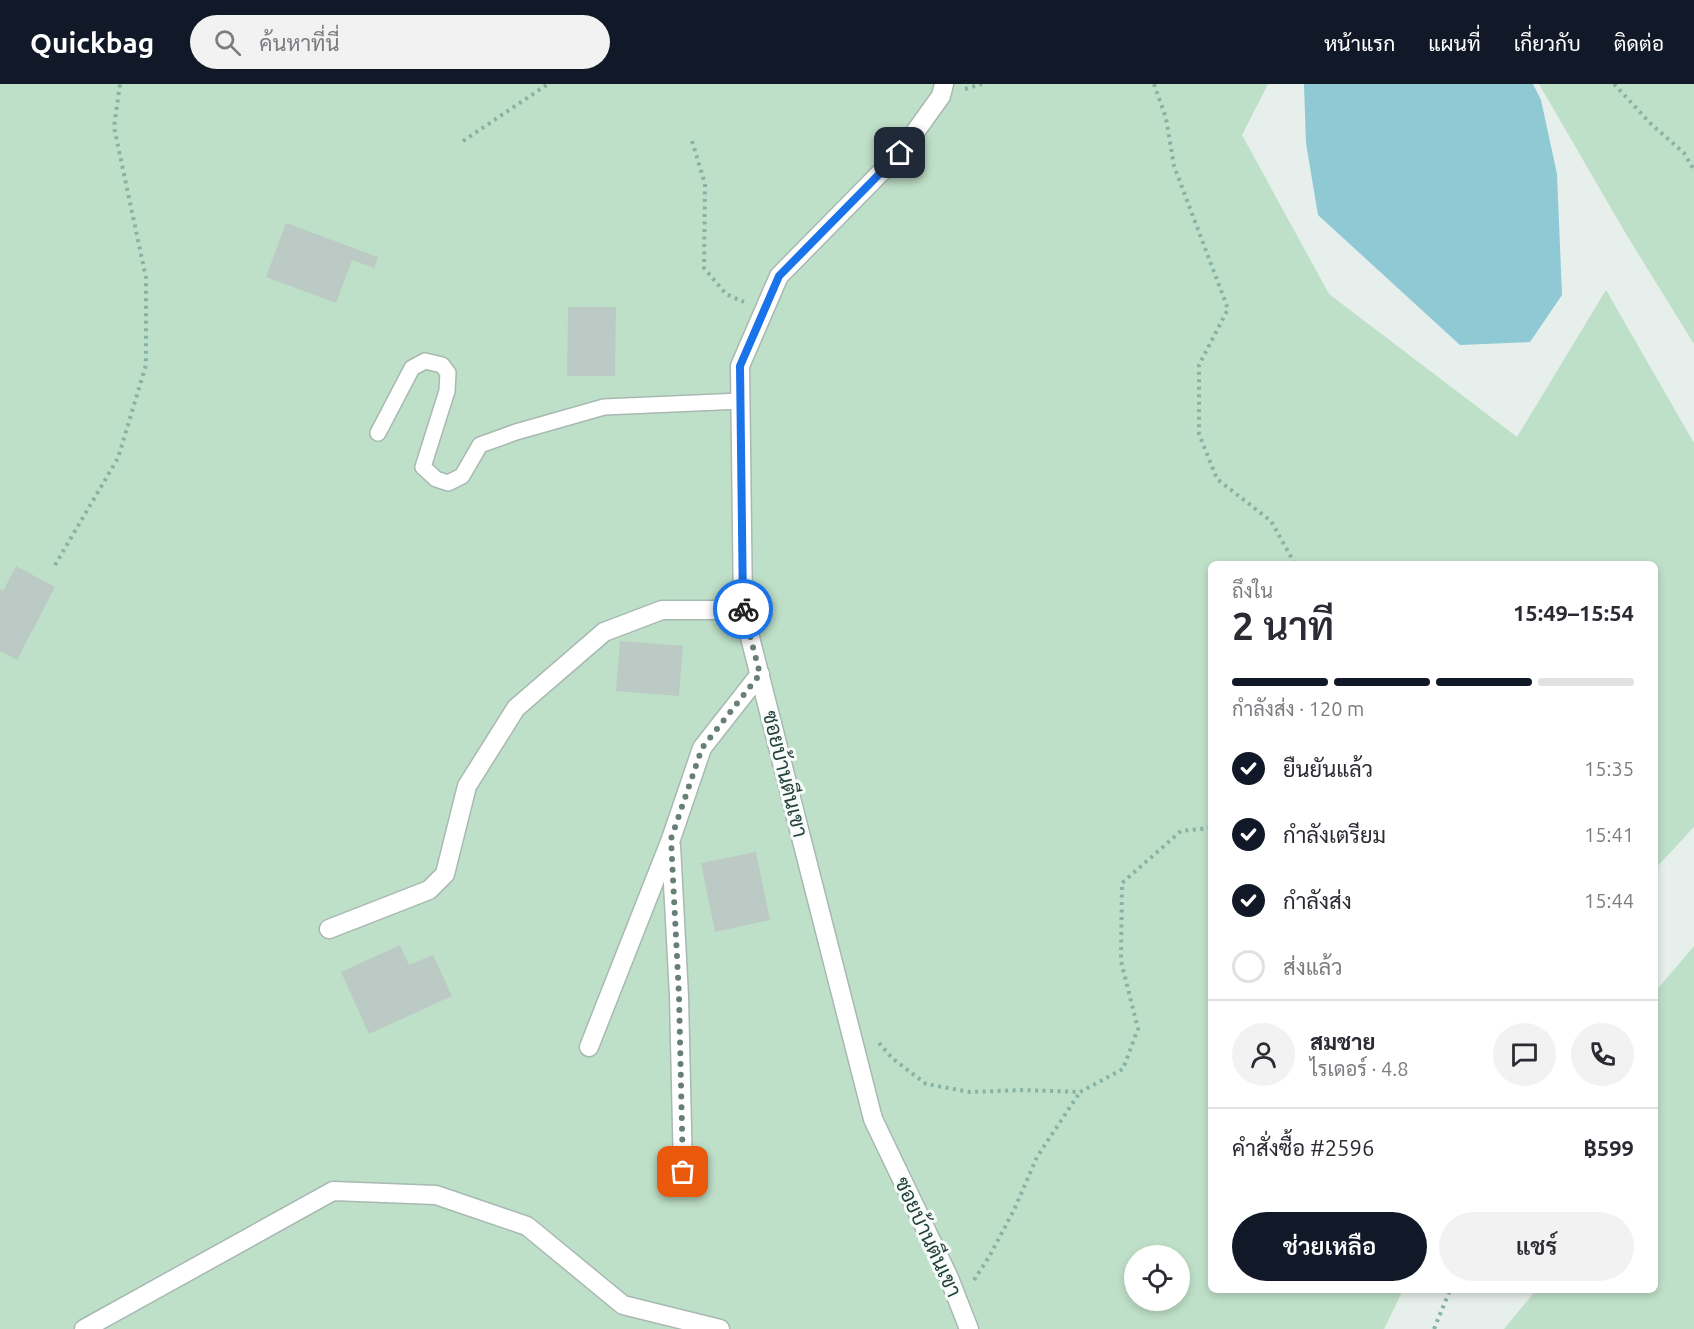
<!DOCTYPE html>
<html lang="th">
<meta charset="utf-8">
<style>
:root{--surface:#fff;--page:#f2f2f3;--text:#2b2b33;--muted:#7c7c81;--line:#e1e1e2;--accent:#111827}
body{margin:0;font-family:Ubuntu,Sarabun,sans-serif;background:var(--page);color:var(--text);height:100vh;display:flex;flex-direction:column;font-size:22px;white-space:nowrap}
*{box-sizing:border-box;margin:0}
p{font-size:20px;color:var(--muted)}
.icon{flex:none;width:33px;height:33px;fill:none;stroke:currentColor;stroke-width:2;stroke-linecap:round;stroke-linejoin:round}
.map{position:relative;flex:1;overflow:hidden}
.side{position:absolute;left:1208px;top:477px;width:450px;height:732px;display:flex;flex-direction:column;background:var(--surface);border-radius:9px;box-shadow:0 3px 9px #0003}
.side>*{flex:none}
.buttons{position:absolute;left:1124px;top:1161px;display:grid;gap:12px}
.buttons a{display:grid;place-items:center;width:66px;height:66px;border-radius:50%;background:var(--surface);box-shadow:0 3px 9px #0003;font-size:30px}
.pin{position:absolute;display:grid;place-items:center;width:51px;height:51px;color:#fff;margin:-26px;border-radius:12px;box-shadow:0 3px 9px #0006}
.courier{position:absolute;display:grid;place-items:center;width:60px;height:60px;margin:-30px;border:4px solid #1a73e8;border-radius:50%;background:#fff;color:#222;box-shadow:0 2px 8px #0007}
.headline em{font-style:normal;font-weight:600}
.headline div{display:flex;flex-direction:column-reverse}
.headline{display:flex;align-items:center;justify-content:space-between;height:102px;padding:0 24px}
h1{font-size:39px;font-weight:600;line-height:45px}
.bar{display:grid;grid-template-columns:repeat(4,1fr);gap:9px 6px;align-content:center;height:72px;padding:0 24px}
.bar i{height:8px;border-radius:4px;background:var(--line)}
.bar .selected{background:var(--accent)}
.bar p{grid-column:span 4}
.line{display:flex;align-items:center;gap:15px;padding:0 24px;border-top:2px solid var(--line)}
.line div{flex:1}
.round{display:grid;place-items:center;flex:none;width:63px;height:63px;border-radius:32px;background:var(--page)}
ol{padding:0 24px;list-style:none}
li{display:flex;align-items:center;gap:18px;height:66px}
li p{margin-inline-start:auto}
li .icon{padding:6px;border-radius:50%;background:var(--accent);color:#fff;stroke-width:4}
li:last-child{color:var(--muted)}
li i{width:33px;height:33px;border:3px solid var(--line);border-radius:50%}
.primary-button{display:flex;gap:12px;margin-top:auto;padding:12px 24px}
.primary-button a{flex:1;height:69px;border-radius:36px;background:var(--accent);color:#fff;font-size:24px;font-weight:600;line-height:69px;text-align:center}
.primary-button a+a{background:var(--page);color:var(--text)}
header{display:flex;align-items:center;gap:36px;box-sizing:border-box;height:84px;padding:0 30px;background:var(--accent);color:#fff}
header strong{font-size:28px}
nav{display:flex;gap:33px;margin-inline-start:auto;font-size:21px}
.search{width:420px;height:54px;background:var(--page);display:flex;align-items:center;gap:15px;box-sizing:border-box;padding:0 21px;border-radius:33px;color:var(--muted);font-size:22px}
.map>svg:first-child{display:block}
.green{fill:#bfe0c8;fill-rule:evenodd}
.water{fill:#8ec9d4}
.building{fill:#bbcac4}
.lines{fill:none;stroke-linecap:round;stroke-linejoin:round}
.service-casing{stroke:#a8b8b2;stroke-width:18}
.minor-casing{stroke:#a8b8b2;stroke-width:21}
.path{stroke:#86b3a5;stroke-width:4;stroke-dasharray:3 4.5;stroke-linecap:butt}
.service{stroke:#fff;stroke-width:15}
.minor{stroke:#fff;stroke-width:18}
.done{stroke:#687f78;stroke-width:6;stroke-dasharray:0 10.8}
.route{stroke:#1a73e8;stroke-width:8}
.labels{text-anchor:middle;stroke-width:6;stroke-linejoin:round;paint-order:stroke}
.street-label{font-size:21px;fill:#24423a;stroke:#f7fbf9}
</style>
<header>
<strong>Quickbag</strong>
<div class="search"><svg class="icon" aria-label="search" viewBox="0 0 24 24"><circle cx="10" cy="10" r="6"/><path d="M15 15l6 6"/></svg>ค้นหาที่นี่</div>
<nav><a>หน้าแรก</a><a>แผนที่</a><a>เกี่ยวกับ</a><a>ติดต่อ</a></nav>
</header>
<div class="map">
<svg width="1694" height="1245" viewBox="0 0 1694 1245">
<rect width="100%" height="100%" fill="#e6efeb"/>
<g class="green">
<path d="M0,0H1268L1242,51L1329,210L1517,353L1606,206L1694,359V743L1655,785L1654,480H1210V1206H1403L1384,1245H0ZM1134,1172H1179V1216H1134Z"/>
<path d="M1539,0H1694V260L1626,150Z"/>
<path d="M1694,862V1245H1504L1536,1206H1654L1655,908Z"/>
</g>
<path class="water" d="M1304,0H1533L1541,16L1557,90L1562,211L1530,258L1460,261L1318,131L1306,59Z"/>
<g class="building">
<path d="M286,139L378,173L374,184L352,176L336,219L266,193Z"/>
<path d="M568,223H616L615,292H567Z"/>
<path d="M16,482L55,503L17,576L0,567V505L3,507Z"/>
<path d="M620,557L683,562L679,612L616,607Z"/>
<path d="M756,768L770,836L715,848L701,779Z"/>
<path d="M400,861L409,881L433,871L452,912L369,950L341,888Z"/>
</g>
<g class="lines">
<defs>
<path id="service" d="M378,349L412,284L425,277L442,281L448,289L447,307L423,383L436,395L448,399L462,392L480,361L516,348L604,323L741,317"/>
<g id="minor">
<path d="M944,0L941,12L900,69L779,192L740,282L743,526L873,1035L949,1194L969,1245"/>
<path d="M671,762L679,912L683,1088"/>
<path d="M329,845L429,806L445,790L467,702L516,624L604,548L662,526H743"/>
<path d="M589,963L671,755L702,664L760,590"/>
<path d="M84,1245L333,1107L436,1111L527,1142L623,1221L720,1245"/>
</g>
</defs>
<use href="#service" class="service-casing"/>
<use href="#minor" class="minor-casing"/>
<g class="path">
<path d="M1154,0L1166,34L1174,82L1228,225L1199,281V350L1217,395L1271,437L1295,480"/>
<path d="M1614,0L1651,40L1684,69L1694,86"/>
<path d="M965,5L982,0"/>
<path d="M463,57L548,0"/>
<path d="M692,57L705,100L704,184L726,210L744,218"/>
<path d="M55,481L118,374L146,281V194L114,43L120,0"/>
<path d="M879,959L892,974L926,1000L970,1008L1024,1006L1080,1008L1123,985L1138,945L1121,877L1122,799L1181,747L1210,744"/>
<path d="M974,1196L989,1173L1014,1126L1037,1073L1080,1008"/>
<path d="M1434,1245L1450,1206"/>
</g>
<use href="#service" class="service"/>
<use href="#minor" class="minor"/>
</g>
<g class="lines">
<path class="done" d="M683,1088L679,912L671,755L702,664L760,590L743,525"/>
<path class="route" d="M743,525L740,282L779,192L900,69"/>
</g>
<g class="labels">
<g class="street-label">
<text transform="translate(785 690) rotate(76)" y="7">ซอยบ้านตีนเขา</text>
<text transform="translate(928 1153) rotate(65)" y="7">ซอยบ้านตีนเขา</text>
</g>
</g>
</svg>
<div class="buttons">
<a><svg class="icon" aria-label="locate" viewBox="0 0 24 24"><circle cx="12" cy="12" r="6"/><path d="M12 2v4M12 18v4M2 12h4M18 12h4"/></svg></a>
</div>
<div class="pin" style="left:683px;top:1088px;background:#ea580c"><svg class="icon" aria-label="bag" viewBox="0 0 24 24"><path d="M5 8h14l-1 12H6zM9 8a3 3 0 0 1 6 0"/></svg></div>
<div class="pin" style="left:900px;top:69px;background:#1f2937"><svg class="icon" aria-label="home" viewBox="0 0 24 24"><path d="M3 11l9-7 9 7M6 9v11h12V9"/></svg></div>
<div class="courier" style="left:743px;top:525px"><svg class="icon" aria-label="bike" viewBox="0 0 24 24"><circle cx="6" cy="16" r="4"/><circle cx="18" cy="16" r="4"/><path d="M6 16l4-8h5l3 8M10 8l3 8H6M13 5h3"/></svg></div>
<section class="side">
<div class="headline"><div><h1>2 นาที</h1><p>ถึงใน</p></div><em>15:49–15:54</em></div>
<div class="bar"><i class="selected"></i><i class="selected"></i><i class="selected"></i><i></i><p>กำลังส่ง · 120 m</p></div>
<ol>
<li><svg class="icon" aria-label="check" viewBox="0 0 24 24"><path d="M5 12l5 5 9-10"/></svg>ยืนยันแล้ว<p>15:35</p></li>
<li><svg class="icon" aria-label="check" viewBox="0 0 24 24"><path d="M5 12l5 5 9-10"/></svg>กำลังเตรียม<p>15:41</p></li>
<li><svg class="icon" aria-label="check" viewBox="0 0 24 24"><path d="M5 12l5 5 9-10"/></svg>กำลังส่ง<p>15:44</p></li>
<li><i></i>ส่งแล้ว</li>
</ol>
<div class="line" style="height:108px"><a class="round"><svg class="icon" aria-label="person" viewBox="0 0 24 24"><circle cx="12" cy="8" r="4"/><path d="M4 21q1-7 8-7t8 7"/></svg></a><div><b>สมชาย</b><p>ไรเดอร์ · 4.8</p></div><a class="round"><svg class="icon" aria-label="chat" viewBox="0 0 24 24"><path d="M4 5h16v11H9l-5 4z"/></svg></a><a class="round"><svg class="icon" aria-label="phone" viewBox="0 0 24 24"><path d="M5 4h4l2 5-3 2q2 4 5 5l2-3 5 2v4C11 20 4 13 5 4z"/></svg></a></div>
<div class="line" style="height:78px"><div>คำสั่งซื้อ #2596</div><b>฿599</b></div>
<div class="primary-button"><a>ช่วยเหลือ</a><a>แชร์</a></div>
</section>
</div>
